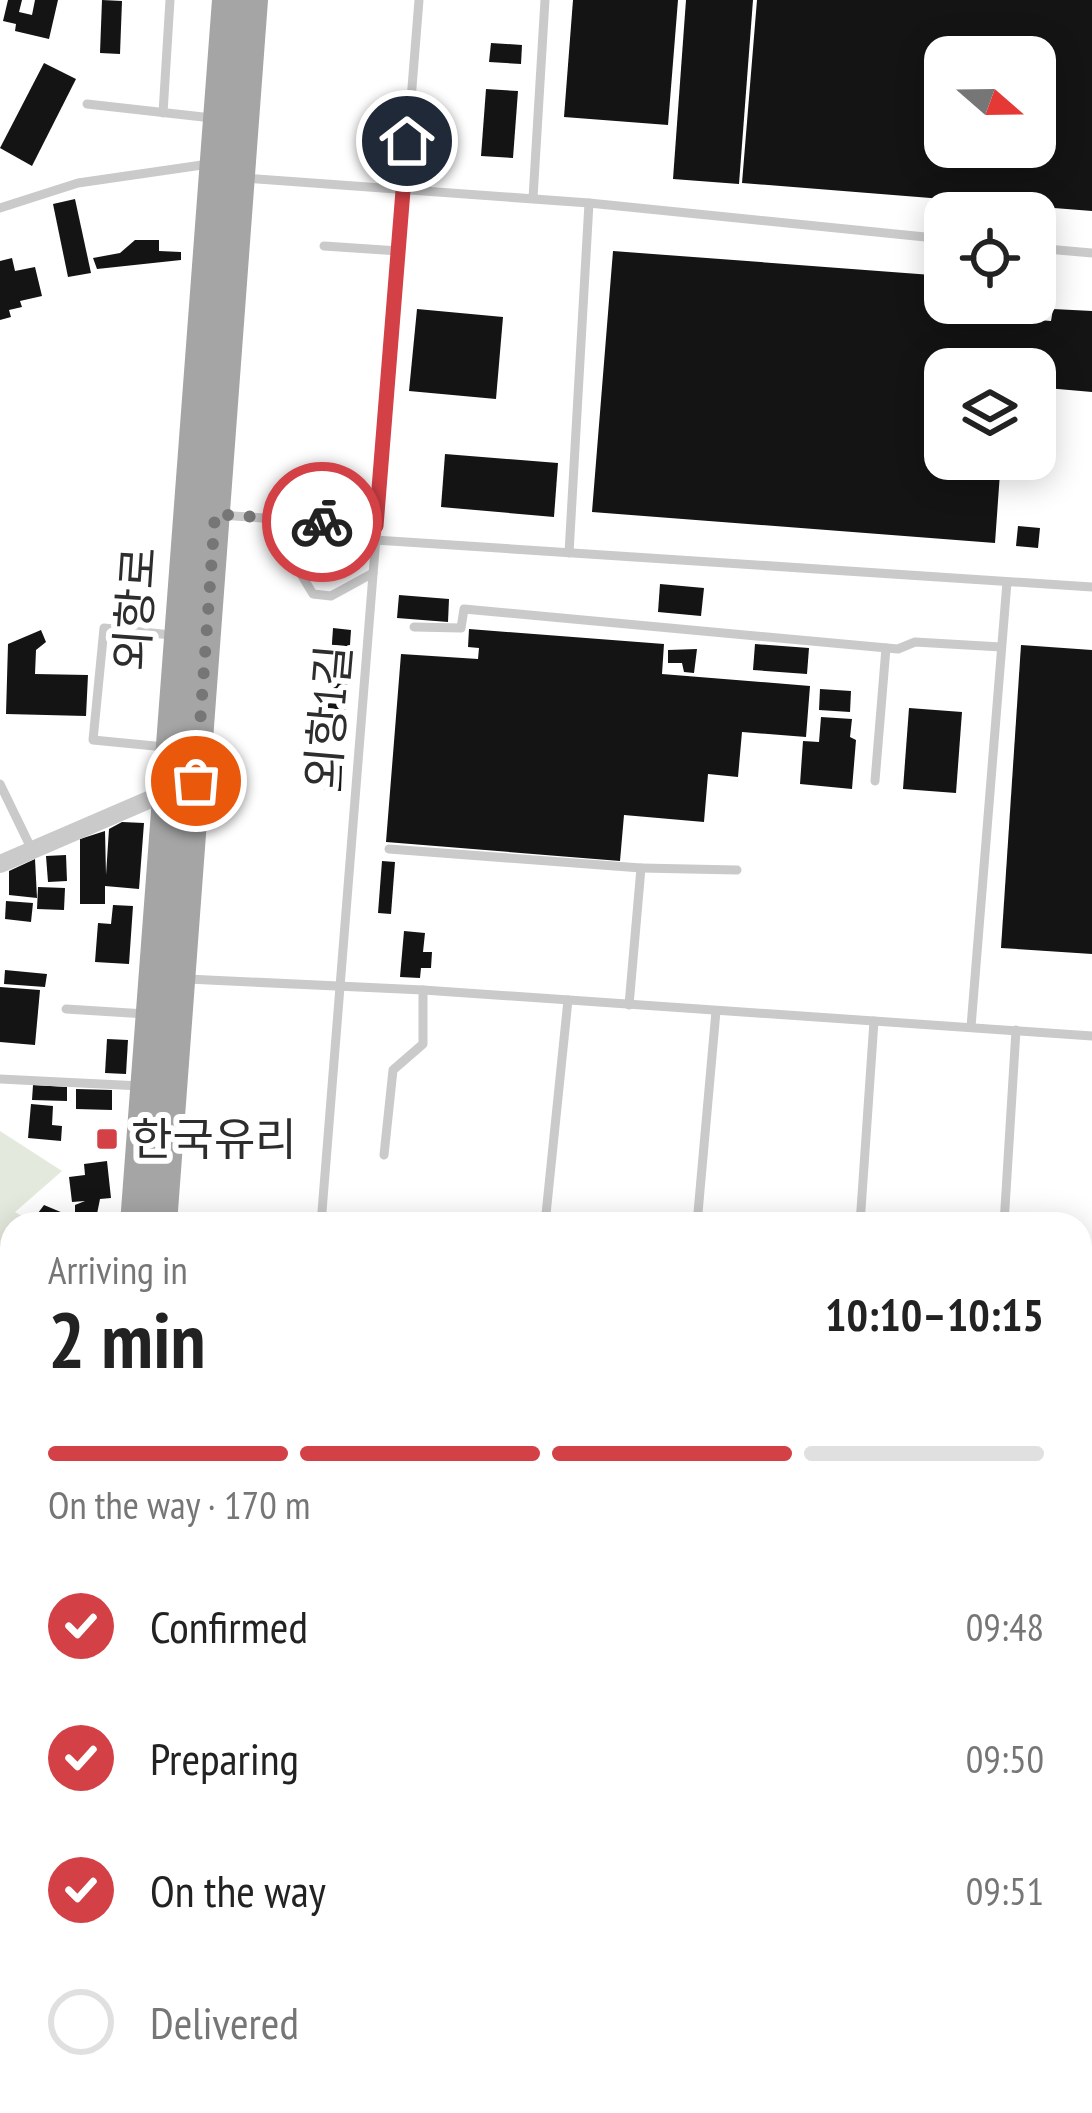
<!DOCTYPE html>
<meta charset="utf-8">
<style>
:root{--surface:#fff;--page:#f6f6f6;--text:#222;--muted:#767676;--line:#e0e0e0;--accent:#d34045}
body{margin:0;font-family:"PT Sans Narrow","Noto Sans KR",sans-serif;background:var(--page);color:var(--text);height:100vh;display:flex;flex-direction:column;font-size:45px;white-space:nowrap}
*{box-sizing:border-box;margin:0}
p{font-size:39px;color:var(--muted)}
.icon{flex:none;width:66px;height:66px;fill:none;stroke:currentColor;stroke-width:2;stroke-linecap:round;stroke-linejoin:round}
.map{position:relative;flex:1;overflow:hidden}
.sheet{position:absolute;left:0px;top:1212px;width:1092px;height:903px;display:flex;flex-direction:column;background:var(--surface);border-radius:36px 36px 0 0;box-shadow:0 6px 30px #0003}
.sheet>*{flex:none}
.needle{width:78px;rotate:110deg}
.controls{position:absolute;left:924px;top:36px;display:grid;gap:24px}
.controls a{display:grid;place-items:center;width:132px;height:132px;border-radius:24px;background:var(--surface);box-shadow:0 6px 30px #0003;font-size:60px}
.pin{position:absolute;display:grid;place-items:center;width:102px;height:102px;color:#fff;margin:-51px;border:6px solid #fff;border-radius:50%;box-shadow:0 3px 12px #0007}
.courier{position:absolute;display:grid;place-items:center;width:120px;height:120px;margin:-60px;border:9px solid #d34045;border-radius:50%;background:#fff;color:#222;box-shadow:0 3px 15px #0007}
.overview em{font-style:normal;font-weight:700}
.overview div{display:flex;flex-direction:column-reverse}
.overview{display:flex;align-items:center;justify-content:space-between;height:204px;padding:0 48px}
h1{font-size:78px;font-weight:700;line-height:90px}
.bar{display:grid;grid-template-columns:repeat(4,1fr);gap:18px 12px;align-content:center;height:144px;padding:0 48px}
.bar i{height:15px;border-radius:9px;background:var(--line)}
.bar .current{background:var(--accent)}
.bar p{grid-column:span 4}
ol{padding:0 48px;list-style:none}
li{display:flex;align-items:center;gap:36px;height:132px}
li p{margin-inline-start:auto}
li .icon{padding:12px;border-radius:50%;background:var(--accent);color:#fff;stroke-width:4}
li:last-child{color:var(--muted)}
li i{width:66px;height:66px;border:6px solid var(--line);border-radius:50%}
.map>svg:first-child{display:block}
.green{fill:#e3e9dc}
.building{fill:#141414;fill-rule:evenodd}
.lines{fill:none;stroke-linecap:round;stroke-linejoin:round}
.lane{stroke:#cacaca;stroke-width:9}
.street{stroke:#cacaca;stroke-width:18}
.primary{stroke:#a5a5a5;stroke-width:30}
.done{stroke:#767676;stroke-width:12;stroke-dasharray:0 21.6}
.route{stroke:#d34045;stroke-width:15}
.poi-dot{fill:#d34045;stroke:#fff;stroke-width:4.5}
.labels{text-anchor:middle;stroke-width:12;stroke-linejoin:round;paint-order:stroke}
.street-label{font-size:45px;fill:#2d2d2d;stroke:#fff}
.poi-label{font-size:45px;fill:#2d2d2d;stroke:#fff;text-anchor:start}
</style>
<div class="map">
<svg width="1092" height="2113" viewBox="0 0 1092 2113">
<rect width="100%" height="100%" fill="#fff"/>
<g class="green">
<path d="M0,1131L62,1171L15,1212L35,1224H12V1297L5,1301L12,1339L0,1346Z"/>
<path d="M0,1853L12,1863V2103H74V2113H0Z"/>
</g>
<g class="building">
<path d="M8,0H22L19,12L32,15L35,0H58L49,39L15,31L16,24L3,21Z"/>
<path d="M102,0L122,1L120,54L100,53Z"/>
<path d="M573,0H678L668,125L564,117Z"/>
<path d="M686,0H753L739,184L673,179Z"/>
<path d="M757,0H1092V211L742,183ZM945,57H1035V147H945Z"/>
<path d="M491,43L522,45L521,64L489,62Z"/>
<path d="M44,63L76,79L32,166L0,148Z"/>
<path d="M486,89L518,91L513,158L481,156Z"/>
<path d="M75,199L91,273L68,277L53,204Z"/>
<path d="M135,240H159V251L181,252V260L97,269L93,258L120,253Z"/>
<path d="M613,251L945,276V303H1014L1012,318L1051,321L1053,309L1092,311V392L1035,387V369H945V459H1001L995,543L592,512Z"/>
<path d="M12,258L15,271L35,267L42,296L20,301L22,307L9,310L11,317L0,320V261Z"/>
<path d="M417,309L503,317L496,399L409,391Z"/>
<path d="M445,454L558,463L554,517L441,507Z"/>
<path d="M1018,526L1040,528L1038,548L1016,546Z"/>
<path d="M660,584L704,588L701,616L658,612Z"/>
<path d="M399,595L449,599L448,622L397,618Z"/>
<path d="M333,628L351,630L347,689L329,688Z"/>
<path d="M469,629L664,644L662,674L810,686L806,737L742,732L738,777L708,774L704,822L624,815L620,861L386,842L401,654L478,659L479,648L468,647Z"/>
<path d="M41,630L46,642L36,650L35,674L88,675L86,716L6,714L8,644Z"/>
<path d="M755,644L809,648L807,674L753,670Z"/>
<path d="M1021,645L1092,650V954L1001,948Z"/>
<path d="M697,649L694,673L684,672L682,663H668V650Z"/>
<path d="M820,689L851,691L850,712L819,710Z"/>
<path d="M327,702L346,704L343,735L324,733Z"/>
<path d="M909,708L962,712L956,793L903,789Z"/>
<path d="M821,717L852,719L850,737L856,740L852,789L800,784L803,741L819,742Z"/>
<path d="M326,765L342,766L341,791L324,790Z"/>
<path d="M122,822L144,823L139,889L105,886V904H80V839L105,831L106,875L109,829Z"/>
<path d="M66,855L67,881L48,882L46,856Z"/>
<path d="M35,859L37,898L9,895V871Z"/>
<path d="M382,861L395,862L391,914L378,913Z"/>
<path d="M38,887L65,888L64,910L37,909Z"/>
<path d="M6,901L33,903L31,922L5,919Z"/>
<path d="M113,905L133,906L129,964L95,962L98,923L111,924Z"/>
<path d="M404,931L425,933L423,952H432L431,968H421L420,978L400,977Z"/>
<path d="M5,970L47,974L45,987L4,984Z"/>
<path d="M0,987L40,990L35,1045L0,1042Z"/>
<path d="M107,1039L128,1040L126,1074L105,1073Z"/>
<path d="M33,1085L67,1087V1101L32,1100Z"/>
<path d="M76,1089L112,1090V1110L76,1109Z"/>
<path d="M31,1104L53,1106L52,1125L62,1126L61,1141L28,1138Z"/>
<path d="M107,1161L111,1198L100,1199L95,1224H52L35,1217L44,1205L75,1218V1205L85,1201L72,1202L69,1177L85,1175L84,1164Z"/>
<path d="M12,1369V1401L0,1414V1376Z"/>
<path d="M0,1501L12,1502V1566L0,1565Z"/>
<path d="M12,1576V1607L0,1610V1580Z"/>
<path d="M0,1623L12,1624V1658L0,1657Z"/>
<path d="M1083,1921L1092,1922V2003L1080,2002Z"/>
<path d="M480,2103H557L556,2113H479Z"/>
<path d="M579,2103H812V2112L579,2113Z"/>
<path d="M821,2103H874L873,2113L820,2110Z"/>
</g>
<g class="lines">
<g class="lane">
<path d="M87,104L212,118"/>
<path d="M163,113L170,0"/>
<path d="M245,178L589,203L945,239"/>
<path d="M533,198L545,0"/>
<path d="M0,208L78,183L209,164"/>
<path d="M324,246L399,251"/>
<path d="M1035,248L1092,253"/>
<path d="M220,515L377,526"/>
<path d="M267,518L313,594L331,596L373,573"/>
<path d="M375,540L1092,587"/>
<path d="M569,553L589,203"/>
<path d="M414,627L461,628L464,609L898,649L915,642L1001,647"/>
<path d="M165,747L93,740L104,628L171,635"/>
<path d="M875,781L886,648"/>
<path d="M0,784L32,850"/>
<path d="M389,849L641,868L629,1005"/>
<path d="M641,868L737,870"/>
<path d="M187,979L423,990L1092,1036"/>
<path d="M66,1009L146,1014"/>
<path d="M971,1027L1007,582"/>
<path d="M0,1079L141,1086"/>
<path d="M384,1155L393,1070L423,1044V990"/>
<path d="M420,1222L433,1224"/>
<path d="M321,1224L419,0"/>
<path d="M545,1224L568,1000"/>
<path d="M697,1224L716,1011"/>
<path d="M860,1224L874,1021"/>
<path d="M1004,1224L1016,1030"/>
<path d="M1080,1418L1092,1260"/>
<path d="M0,1442L12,1417"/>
<path d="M1080,1460H1092"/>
<path d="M1080,1548V1567"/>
<path d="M0,1692H12"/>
<path d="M1080,1900L1092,1901"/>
<path d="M270,2103L271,2113"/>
<path d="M389,2103L407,2105"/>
</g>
<path class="street" d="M0,864L174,789"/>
<g class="primary">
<path d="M135,1224L227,0"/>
<path d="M162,1224L253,0"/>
<path d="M88,2103V2113"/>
<path d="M115,2103L116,2113"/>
</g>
</g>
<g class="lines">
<path class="done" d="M196,781L215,514L322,522"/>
<path class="route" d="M322,522L376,526L407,141"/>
</g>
<rect class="poi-dot" x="95" y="1127" width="24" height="24" rx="6"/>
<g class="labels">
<g class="street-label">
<text transform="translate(135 609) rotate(-86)" y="16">외항로</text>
<text transform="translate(328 717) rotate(-85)" y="16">외항1길</text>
</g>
<g class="poi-label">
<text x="131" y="1155">한국유리</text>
</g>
</g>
</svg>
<div class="controls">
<a><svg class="needle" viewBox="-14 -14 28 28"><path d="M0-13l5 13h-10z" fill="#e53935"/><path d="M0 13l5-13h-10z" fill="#767676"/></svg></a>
<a><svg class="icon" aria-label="locate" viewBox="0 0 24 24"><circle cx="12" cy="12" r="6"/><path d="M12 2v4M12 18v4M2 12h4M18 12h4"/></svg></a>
<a><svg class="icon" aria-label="layers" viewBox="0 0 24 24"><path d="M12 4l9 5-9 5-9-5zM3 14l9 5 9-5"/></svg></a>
</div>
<div class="pin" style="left:196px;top:781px;background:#ea580c"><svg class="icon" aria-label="bag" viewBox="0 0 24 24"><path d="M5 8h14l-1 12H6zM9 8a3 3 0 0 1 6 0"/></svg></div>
<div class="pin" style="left:407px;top:141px;background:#1f2937"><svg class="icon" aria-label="home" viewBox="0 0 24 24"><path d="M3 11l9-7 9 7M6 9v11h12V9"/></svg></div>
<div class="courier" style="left:322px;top:522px"><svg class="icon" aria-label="bike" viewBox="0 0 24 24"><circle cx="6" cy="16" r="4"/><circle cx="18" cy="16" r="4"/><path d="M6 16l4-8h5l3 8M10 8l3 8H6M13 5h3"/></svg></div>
<section class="sheet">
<div class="overview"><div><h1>2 min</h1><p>Arriving in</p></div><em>10:10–10:15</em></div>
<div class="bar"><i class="current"></i><i class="current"></i><i class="current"></i><i></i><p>On the way · 170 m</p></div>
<ol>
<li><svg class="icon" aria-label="check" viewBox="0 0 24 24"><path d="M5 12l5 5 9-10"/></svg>Confirmed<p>09:48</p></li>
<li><svg class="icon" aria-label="check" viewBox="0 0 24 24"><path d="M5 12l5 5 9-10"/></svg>Preparing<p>09:50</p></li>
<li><svg class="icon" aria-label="check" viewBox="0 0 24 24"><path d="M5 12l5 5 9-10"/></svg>On the way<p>09:51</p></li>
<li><i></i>Delivered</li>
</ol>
</section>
</div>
